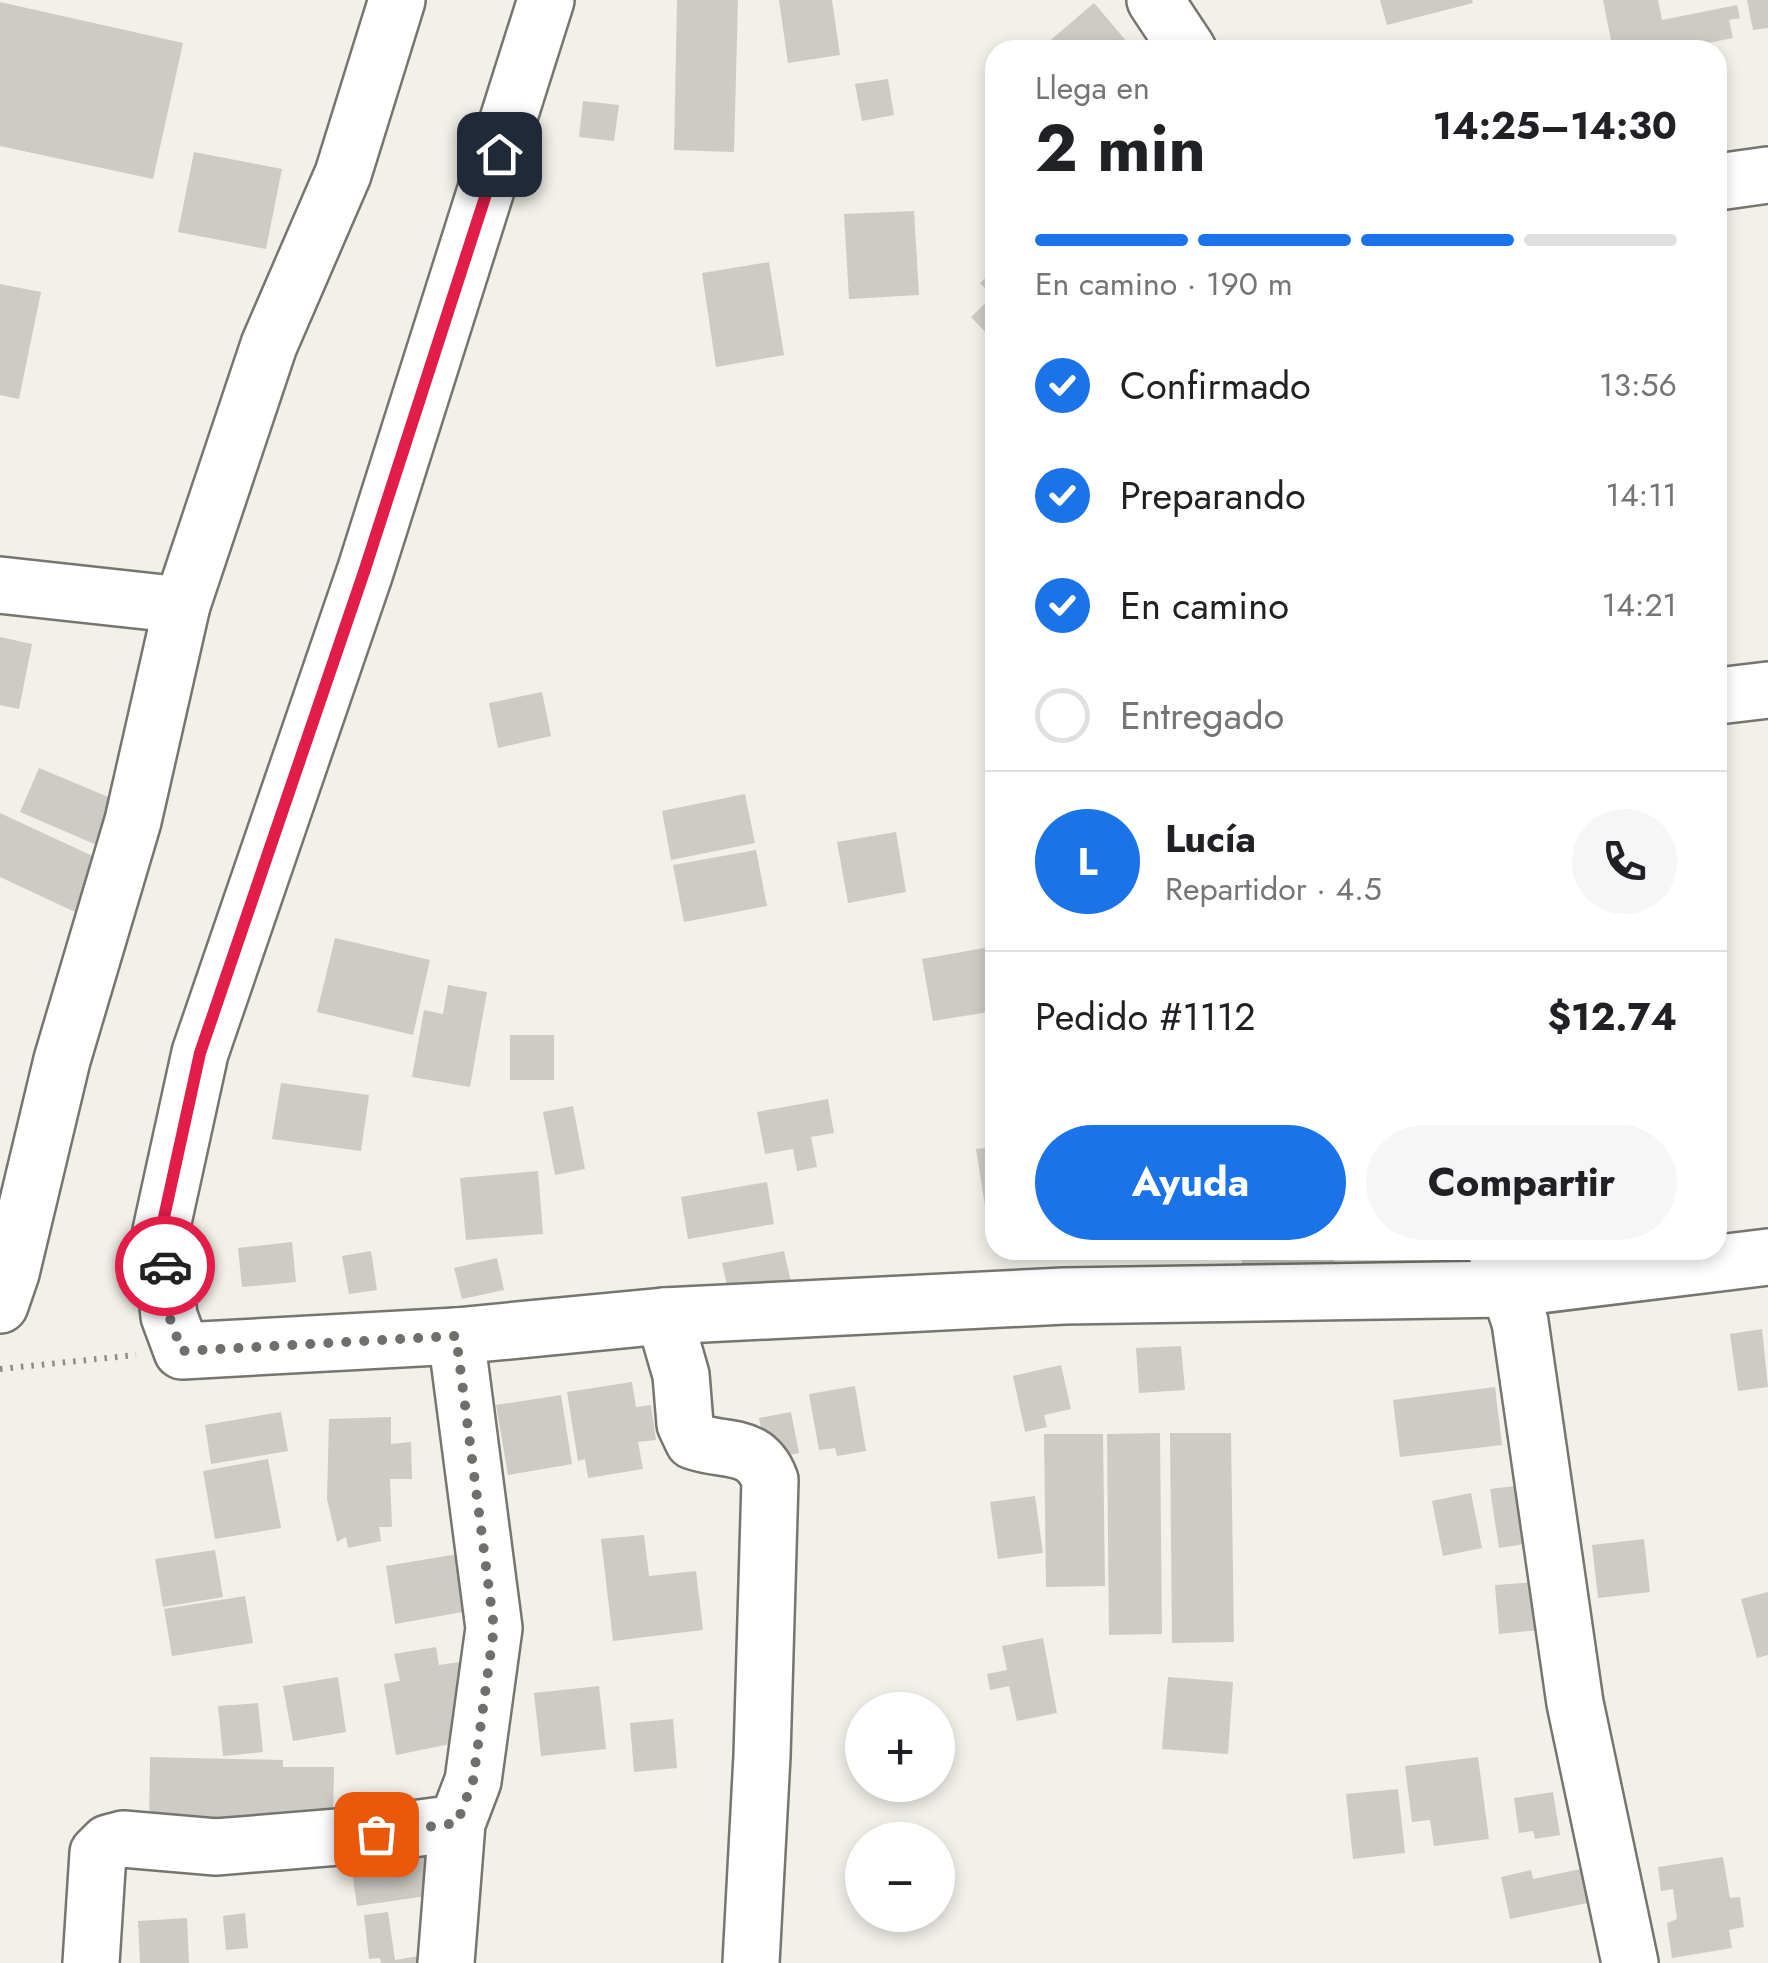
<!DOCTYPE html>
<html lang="es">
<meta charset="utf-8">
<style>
:root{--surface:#fff;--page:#f6f6f6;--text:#202124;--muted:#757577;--line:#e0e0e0;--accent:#1a73e8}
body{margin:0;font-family:Jost,sans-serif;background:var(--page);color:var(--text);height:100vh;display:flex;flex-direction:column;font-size:38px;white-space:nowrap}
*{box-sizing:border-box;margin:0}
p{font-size:32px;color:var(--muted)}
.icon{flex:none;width:55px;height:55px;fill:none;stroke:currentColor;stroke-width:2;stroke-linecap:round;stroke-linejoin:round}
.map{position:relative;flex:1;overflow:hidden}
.side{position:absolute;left:985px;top:40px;width:742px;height:1220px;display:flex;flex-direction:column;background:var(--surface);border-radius:30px;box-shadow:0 5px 15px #0003}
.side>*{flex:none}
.controls{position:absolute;left:845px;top:1692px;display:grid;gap:20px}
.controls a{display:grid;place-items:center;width:110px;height:110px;border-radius:50%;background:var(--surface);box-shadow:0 5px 15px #0003;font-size:50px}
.pin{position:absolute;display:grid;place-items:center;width:85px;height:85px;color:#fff;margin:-42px;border-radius:20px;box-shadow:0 5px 15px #0006}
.courier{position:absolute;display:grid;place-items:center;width:100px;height:100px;margin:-50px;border:8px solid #e11d48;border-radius:50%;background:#fff;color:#222;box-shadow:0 2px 12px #0007}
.head em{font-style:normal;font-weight:700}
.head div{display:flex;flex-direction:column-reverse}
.head{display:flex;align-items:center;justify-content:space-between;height:170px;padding:0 50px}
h1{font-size:65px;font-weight:700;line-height:75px}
.bar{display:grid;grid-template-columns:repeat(4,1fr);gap:15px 10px;align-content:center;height:120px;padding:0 50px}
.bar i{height:12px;border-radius:8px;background:var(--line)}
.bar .on{background:var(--accent)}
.bar p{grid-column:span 4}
.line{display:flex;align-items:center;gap:25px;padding:0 50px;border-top:2px solid var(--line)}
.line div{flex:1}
.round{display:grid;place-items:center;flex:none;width:105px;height:105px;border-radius:52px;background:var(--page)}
ol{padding:0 50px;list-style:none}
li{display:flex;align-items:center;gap:30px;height:110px}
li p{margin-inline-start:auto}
li .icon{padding:10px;border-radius:50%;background:var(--accent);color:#fff;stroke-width:4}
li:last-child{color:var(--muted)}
li i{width:55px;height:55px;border:5px solid var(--line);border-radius:50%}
.button{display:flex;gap:20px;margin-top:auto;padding:20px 50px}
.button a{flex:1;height:115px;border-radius:60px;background:var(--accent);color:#fff;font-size:40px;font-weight:700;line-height:115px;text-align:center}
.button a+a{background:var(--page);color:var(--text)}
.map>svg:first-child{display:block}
.building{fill:#cdcbc5}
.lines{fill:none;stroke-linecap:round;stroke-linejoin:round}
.minor-casing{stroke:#76756f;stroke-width:60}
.path{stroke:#8d8c87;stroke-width:6;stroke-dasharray:2.5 8;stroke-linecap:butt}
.minor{stroke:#fff;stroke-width:55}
.done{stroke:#706f6b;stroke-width:10;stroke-dasharray:0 18}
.route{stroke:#e11d48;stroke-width:12}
</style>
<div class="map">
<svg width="1768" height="1963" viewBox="0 0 1768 1963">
<rect width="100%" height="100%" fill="#f1f0e9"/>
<g class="building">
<path d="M677,0H738L734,152L674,150Z"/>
<path d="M779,0H832L840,55L788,63Z"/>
<path d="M1380,0H1472L1473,3L1387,25Z"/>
<path d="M1603,0H1658L1662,20L1737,5L1740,18L1729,20L1733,38L1673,50H1613Z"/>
<path d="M1747,0H1768V28L1753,30Z"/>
<path d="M0,2L183,43L153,179L0,146Z"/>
<path d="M1094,3L1128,43L1119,50H1039Z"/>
<path d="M888,79L894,115L862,121L855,84Z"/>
<path d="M583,101L619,105L614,141L579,137Z"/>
<path d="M194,152L282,169L266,249L178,232Z"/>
<path d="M914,211L919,295L849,299L844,214Z"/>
<path d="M769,262L784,355L716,367L702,273Z"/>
<path d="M995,269V342L971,317L993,296L980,283Z"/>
<path d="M0,284L41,292L19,399L0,395Z"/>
<path d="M0,637L32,644L19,709L0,705Z"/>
<path d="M542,692L551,736L498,748L489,703Z"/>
<path d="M39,768L118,801L99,846L20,812Z"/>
<path d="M745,794L755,843L671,860L662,811Z"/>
<path d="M0,813L99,859L75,912L0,877Z"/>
<path d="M896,832L906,892L848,903L837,842Z"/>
<path d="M756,850L767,906L684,922L673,865Z"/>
<path d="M335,938L430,960L413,1035L317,1012Z"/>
<path d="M990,947L995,978V1011L933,1021L922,959Z"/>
<path d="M448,985L487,992L470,1087L412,1077L424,1010L443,1014Z"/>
<rect x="510" y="1035" width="44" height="45"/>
<path d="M281,1083L369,1095L361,1151L272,1139Z"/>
<path d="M828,1099L834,1133L811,1137L817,1167L797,1171L793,1149L765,1154L757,1112Z"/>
<path d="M573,1106L585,1169L555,1175L543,1112Z"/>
<path d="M995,1147V1217L987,1218L976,1149Z"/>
<path d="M538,1171L543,1234L466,1240L460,1178Z"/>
<path d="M767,1182L774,1224L688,1239L681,1197Z"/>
<path d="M292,1242L296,1282L242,1287L238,1248Z"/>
<path d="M1241,1250H1334L1335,1275L1288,1278L1287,1264H1277L1278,1273L1243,1276Z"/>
<path d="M371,1251L377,1290L349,1294L342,1256Z"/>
<path d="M784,1251L792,1286L730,1299L722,1263Z"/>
<path d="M497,1258L504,1290L462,1299L454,1268Z"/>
<path d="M1762,1329L1768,1387L1738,1391L1730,1334Z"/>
<path d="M1181,1346L1185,1390L1139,1393L1136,1348Z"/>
<path d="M1061,1365L1071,1409L1044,1415L1047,1427L1025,1432L1013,1376Z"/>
<path d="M632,1382L636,1407L651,1405L656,1440L638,1442L643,1469L588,1478L585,1459L578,1461L567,1392Z"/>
<path d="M855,1386L866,1451L837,1456L835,1448L819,1450L809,1394Z"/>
<path d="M1495,1387L1502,1445L1400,1457L1393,1400Z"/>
<path d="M561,1395L572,1464L508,1475L496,1405Z"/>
<path d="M281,1412L288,1451L211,1464L205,1425Z"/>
<path d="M791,1412L799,1453L767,1460L759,1418Z"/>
<path d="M391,1417V1444L411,1442L412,1479H390L392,1527H379L381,1541L348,1548L346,1537L337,1542L327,1499L329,1419Z"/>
<path d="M1160,1433L1162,1634L1109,1635L1107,1434Z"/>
<path d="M1170,1433H1231L1234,1642L1172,1643Z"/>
<path d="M1044,1434H1103L1105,1586L1046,1587Z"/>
<path d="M268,1459L281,1528L215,1539L203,1471Z"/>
<path d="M1529,1484L1538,1542L1499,1548L1490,1489Z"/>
<path d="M1471,1493L1482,1548L1443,1556L1432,1501Z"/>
<path d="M1035,1496L1043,1553L998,1559L990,1502Z"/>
<path d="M644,1535L649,1576L696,1571L703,1630L613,1641L601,1539Z"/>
<path d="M1644,1539L1650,1592L1598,1598L1592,1545Z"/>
<path d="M215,1550L223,1597L163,1607L155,1559Z"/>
<path d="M464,1553L474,1610L395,1624L386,1566Z"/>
<path d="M1535,1582L1539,1630L1499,1634L1495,1585Z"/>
<path d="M1768,1592V1655L1757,1658L1741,1599Z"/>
<path d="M245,1596L253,1643L172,1656L164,1609Z"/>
<path d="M1043,1638L1057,1713L1017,1721L1009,1686L990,1690L987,1674L1007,1670L1002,1646Z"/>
<path d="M436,1647L439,1665L466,1661L470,1740L396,1755L384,1684L400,1681L394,1654Z"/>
<path d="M338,1677L346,1732L293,1741L283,1686Z"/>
<path d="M1168,1677L1233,1682L1228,1754L1162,1749Z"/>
<path d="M599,1686L606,1749L541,1756L534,1693Z"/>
<path d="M258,1703L263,1752L223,1756L218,1706Z"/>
<path d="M673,1719L677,1768L634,1772L630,1723Z"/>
<path d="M150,1757L283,1760V1767H334L333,1824L149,1829Z"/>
<path d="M1478,1757L1489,1839L1434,1846L1430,1820L1412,1822L1405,1766Z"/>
<path d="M1398,1789L1405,1853L1353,1859L1346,1794Z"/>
<path d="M1553,1792L1560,1835L1535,1839L1533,1831L1519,1833L1514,1798Z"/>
<path d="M426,1840L434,1895L357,1906L349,1851Z"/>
<path d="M1723,1857L1730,1898L1740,1897L1744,1927L1729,1930L1732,1948L1672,1958L1667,1923L1677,1919L1673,1889L1661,1891L1658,1867Z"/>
<path d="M1600,1865L1607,1899L1510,1919L1501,1877L1531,1870L1533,1879Z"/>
<path d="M388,1912L395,1960L419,1956L420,1963H381L380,1958L369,1959L364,1915Z"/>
<path d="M245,1913L248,1948L226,1950L223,1916Z"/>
<path d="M187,1918L189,1963H140L138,1921Z"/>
</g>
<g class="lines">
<defs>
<g id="minor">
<path d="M546,0L365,572L200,1053L161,1231L169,1316L182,1351L456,1336L664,1316L1064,1296L1507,1289L1768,1257"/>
<path d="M1155,0L1188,50"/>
<path d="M1718,182L1768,175"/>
<path d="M0,585L182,605"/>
<path d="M1718,696L1768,690"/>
<path d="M1496,1250L1520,1322L1575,1703L1630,1963"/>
<path d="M0,1305L11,1273L62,1060L133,821L182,605L269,345L343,174L397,0"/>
<path d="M664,1316L681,1375L685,1424L693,1441C727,1453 755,1441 770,1480L762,1756L751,1963"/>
<path d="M91,1963L98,1853L108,1843L123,1839L216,1847L375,1834L457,1823"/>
<path d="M446,1963L457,1823L473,1781L494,1628L456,1336"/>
</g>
</defs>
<use href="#minor" class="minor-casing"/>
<path class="path" d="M0,1369L136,1355"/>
<use href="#minor" class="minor"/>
</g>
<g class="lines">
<path class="done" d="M165,1266L169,1316L182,1351L456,1336L494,1628L473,1781L457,1823L376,1834"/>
<path class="route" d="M165,1266L161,1231L200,1053L364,572L499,154"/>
</g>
</svg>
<div class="controls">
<a>+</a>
<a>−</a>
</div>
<div class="pin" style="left:376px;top:1834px;background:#ea580c"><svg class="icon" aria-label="bag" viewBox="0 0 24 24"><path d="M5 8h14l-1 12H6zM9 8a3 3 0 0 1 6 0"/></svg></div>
<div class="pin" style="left:499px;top:154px;background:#1f2937"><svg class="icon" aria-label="home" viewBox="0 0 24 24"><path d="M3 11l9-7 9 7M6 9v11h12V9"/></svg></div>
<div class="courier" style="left:165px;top:1266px"><svg class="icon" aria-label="car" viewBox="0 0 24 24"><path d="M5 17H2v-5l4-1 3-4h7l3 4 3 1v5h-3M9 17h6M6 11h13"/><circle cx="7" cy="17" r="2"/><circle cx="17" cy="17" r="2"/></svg></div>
<section class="side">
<div class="head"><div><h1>2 min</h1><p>Llega en</p></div><em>14:25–14:30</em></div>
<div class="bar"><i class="on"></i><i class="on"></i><i class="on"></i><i></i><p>En camino · 190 m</p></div>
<ol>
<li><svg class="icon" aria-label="check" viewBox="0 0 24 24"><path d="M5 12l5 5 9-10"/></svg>Confirmado<p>13:56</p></li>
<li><svg class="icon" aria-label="check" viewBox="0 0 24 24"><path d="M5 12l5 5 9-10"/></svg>Preparando<p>14:11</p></li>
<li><svg class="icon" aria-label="check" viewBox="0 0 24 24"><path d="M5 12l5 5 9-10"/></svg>En camino<p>14:21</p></li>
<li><i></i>Entregado</li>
</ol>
<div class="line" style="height:180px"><b class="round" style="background:var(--accent);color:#fff">L</b><div><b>Lucía</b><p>Repartidor · 4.5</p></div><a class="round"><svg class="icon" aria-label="phone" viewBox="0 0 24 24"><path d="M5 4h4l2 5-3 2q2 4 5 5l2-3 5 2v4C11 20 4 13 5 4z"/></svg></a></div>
<div class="line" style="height:130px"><div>Pedido #1112</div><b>$12.74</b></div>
<div class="button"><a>Ayuda</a><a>Compartir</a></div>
</section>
</div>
